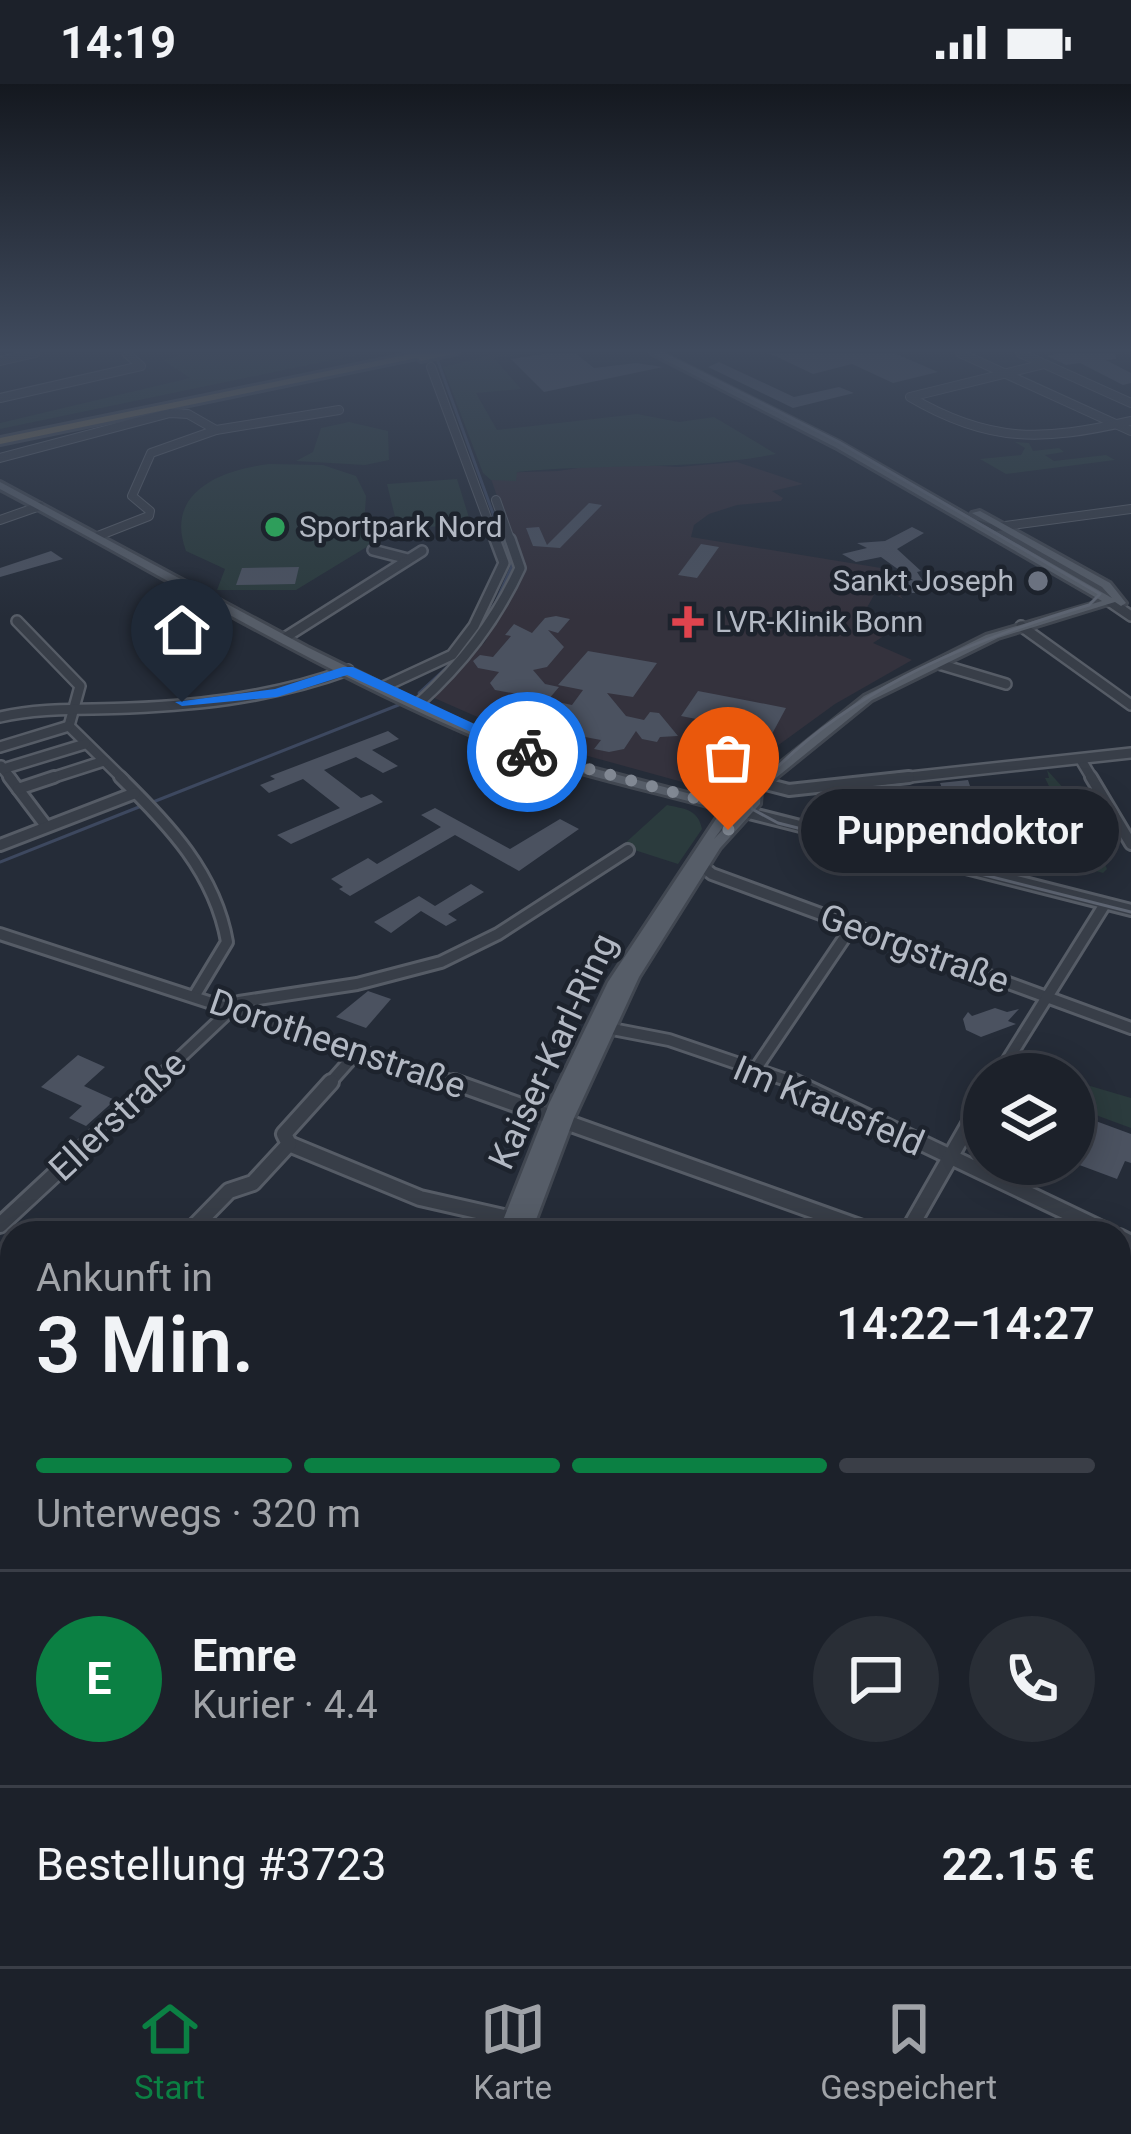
<!DOCTYPE html>
<html lang="de">
<meta charset="utf-8">
<style>
:root{--surface:#1c212a;--page:#292e36;--text:#f1f3f6;--muted:#a0a3a8;--line:#3a3e47;--accent:#0b8043}
body{margin:0;font-family:Roboto,sans-serif;background:var(--page);color:var(--text);height:100vh;display:flex;flex-direction:column;font-size:45px;white-space:nowrap}
*{box-sizing:border-box;margin:0}
p{font-size:39px;color:var(--muted)}
.icon{flex:none;width:66px;height:66px;fill:none;stroke:currentColor;stroke-width:2;stroke-linecap:round;stroke-linejoin:round}
.map{position:relative;flex:1;overflow:hidden}
.side{position:absolute;left:0px;top:1137px;width:1131px;height:747px;display:flex;flex-direction:column;background:var(--surface);border-radius:36px 36px 0 0;box-shadow:0 6px 30px #0003,0 0 0 3px var(--line)}
.side>*{flex:none}
.fabs{position:absolute;left:963px;top:969px;display:grid;gap:24px}
.fabs a{display:grid;place-items:center;width:132px;height:132px;border-radius:50%;background:var(--surface);box-shadow:0 6px 30px #0003,0 0 0 3px var(--line);font-size:60px}
.pin{position:absolute;display:grid;place-items:center;width:102px;height:102px;color:#fff;margin:-123px -51px;border-radius:50% 50% 50% 0;rotate:-45deg;box-shadow:0 0 12px #0007}
.pin .icon{rotate:45deg}
.courier{position:absolute;display:grid;place-items:center;width:120px;height:120px;margin:-60px;border:9px solid #1a73e8;border-radius:50%;background:#fff;color:#222;box-shadow:0 3px 15px #0007}
.bubble{position:absolute;height:84px;border-radius:42px;background:var(--surface);box-shadow:0 6px 30px #0003,0 0 0 3px var(--line);font-size:39px;font-weight:600;line-height:84px;text-align:center}
.summary em{font-style:normal;font-weight:600}
.summary div{display:flex;flex-direction:column-reverse}
.summary{display:flex;align-items:center;justify-content:space-between;height:204px;padding:0 36px}
h1{font-size:78px;font-weight:600;line-height:90px}
.bar{display:grid;grid-template-columns:repeat(4,1fr);gap:18px 12px;align-content:center;height:144px;padding:0 36px}
.bar i{height:15px;border-radius:9px;background:var(--line)}
.bar .selected{background:var(--accent)}
.bar p{grid-column:span 4}
.line{display:flex;align-items:center;gap:30px;padding:0 36px;border-top:3px solid var(--line)}
.line div{flex:1}
.round{display:grid;place-items:center;flex:none;width:126px;height:126px;border-radius:63px;background:var(--page)}
.status{display:flex;justify-content:space-between;align-items:center;height:84px;padding:0 60px;background:var(--surface);direction:ltr}
.status svg{height:33px;fill:currentColor}
.tabs{display:flex;justify-content:space-around;align-items:center;height:168px;border-top:3px solid var(--line);background:var(--surface);font-size:33px;color:var(--muted)}
.tabs a{display:grid;justify-items:center;gap:6px}
.tabs .selected{color:var(--accent)}
.map>svg:first-child{display:block}
.medical{fill:#34323d}
.green{fill:#2b3b3d}
.lines{fill:none;stroke-linecap:round;stroke-linejoin:round}
.stream{stroke:#3d485f;stroke-width:3}
.building{fill:#4b5260}
.minor-far4-casing{stroke:#565c66;stroke-width:10}
.minor-far3-casing{stroke:#565c66;stroke-width:14}
.minor-far2-casing{stroke:#565c66;stroke-width:16}
.minor-far1-casing{stroke:#565c66;stroke-width:20}
.minor-casing{stroke:#565c66;stroke-width:24}
.major-casing{stroke:#414751;stroke-width:6}
.highway-casing{stroke:#434953;stroke-width:6}
.minor-far4{stroke:#383e48;stroke-width:8}
.minor-far3{stroke:#383e48;stroke-width:9}
.minor-far2{stroke:#383e48;stroke-width:10}
.minor-far1{stroke:#383e48;stroke-width:14}
.minor{stroke:#383e48;stroke-width:18}
.major{fill:#565d68;fill-rule:evenodd}
.highway{fill:#6d6656;fill-rule:evenodd}
.tram{stroke:#5d6471;stroke-width:3}
.route{fill:#1a73e8}
.done{stroke:#818893;stroke-width:12;stroke-dasharray:0 21.6}
.leisure-dot{fill:#2e9e5b;stroke:#1d232d;stroke-width:4.5}
.worship-dot{fill:#6b7280;stroke:#1d232d;stroke-width:4.5}
.health-dot{fill:#e0444e;stroke:#1d232d;stroke-width:4.5}
.labels{text-anchor:middle;stroke-width:9;stroke-linejoin:round;paint-order:stroke}
.far-poi-label{font-size:30px;fill:#b3b9c4;stroke:#1d232d;text-anchor:start}
.street-label{font-size:36px;fill:#b3b9c4;stroke:#1d232d}
</style>
<div class="status"><b>14:19</b><svg viewBox="0 0 49 12"><path d="M0 12V9h3v3zM5 12V6h3v6zM10 12V3h3v9zM15 12V0h3v12zM26 1h20v11H26zM47 4h2v5h-2z"/></svg></div>
<div class="map">
<svg width="1131" height="1882" viewBox="0 0 1131 1882">
<rect width="100%" height="100%" fill="#252c38"/>
<path class="medical" d="M737,378L803,400L772,407L783,414L781,417L737,421L709,430L694,441L691,453L881,484L903,515L879,502L864,529L893,546L873,559L912,576L835,620L725,700L704,704L530,656L432,613L485,558L522,485L489,389L558,387L611,379L678,383Z"/>
<g class="green">
<path d="M176,269H366L0,345V339L190,294L163,276L180,272Z"/>
<path d="M500,269H535L494,274L521,305L476,309L497,346L637,330L679,338L714,333L776,370C690,387 603,379 517,388L516,397L491,396L483,389L443,283Z"/>
<path d="M349,338L388,347L389,376L365,381L296,377L313,368L321,344Z"/>
<path d="M1015,358L1029,359L1033,367L1059,364L1064,368L1045,371L1054,377L1106,371L1115,376L1006,390L980,375L1021,371L1025,364Z"/>
<path d="M269,380L323,381L356,392L366,412L364,442L375,444L383,453L296,506H217L225,485L186,467C164,408 221,386 269,380Z"/>
<path d="M457,395L471,440L398,445L387,400Z"/>
<path d="M1047,686L1075,717L1107,785L1103,789L1090,785L1045,694H1049Z"/>
<path d="M667,721C685,725 698,725 702,745L678,780L622,762Z"/>
<path d="M1080,999L1131,1014V1044L1074,1023Z"/>
</g>
<g class="lines">
<g class="stream">
<path d="M436,272L512,482L496,518L463,566"/>
<path d="M419,609L457,574"/>
<path d="M153,718L401,620"/>
<path d="M0,778L144,721"/>
</g>
</g>
<g class="building">
<path d="M550,269H575L594,284L636,279L663,283L544,308L511,275Z"/>
<path d="M769,269H894L938,288L893,299L852,280L813,290Z"/>
<path d="M1061,269H1115L1116,275L1106,276L1131,289V299L1123,301L1080,279L1066,281L1047,272Z"/>
<path d="M719,278L794,313L839,303L854,309L793,324L708,283Z"/>
<path d="M589,419L602,421L560,464L533,462L526,444L539,443L547,461Z"/>
<path d="M912,443L924,449L897,465L921,487L917,488L931,509H912L904,497L913,496L881,473L856,478L842,470L867,464L857,459L885,457Z"/>
<path d="M701,460L719,463L697,494L678,491Z"/>
<path d="M51,467L63,475L0,493V484Z"/>
<path d="M299,483L295,500L236,501L242,484Z"/>
<path d="M556,532L570,535L558,549L548,546L564,563L547,583L533,586L545,600L559,603L548,616L572,621L583,606L558,601L588,567L657,579L633,613L607,609L626,632L644,636L650,628L659,629L678,652L660,653L657,658L642,655L636,647L624,665L609,668L594,665L601,656L553,647L547,654L533,652L526,645L536,633L514,628L508,621L517,610L495,606L490,599L499,588L478,584L473,577L480,571L493,573L511,552L505,551L514,540L532,549L545,534Z"/>
<path d="M698,607L719,611L786,624L772,650L681,632Z"/>
<path d="M388,647L399,655L372,666L398,682L383,689L356,673L324,686L361,714L372,710L383,718L291,760L277,751L340,724L303,695L269,709L260,701L275,695L270,692Z"/>
<path d="M968,696L985,747L978,745L968,766L953,762L957,753L889,736L890,731L955,736L940,699Z"/>
<path d="M435,724L510,765L560,735L579,745L519,787L455,751L350,812L339,805L343,803L331,795L368,774L377,780L441,743L421,731Z"/>
<path d="M471,800L484,808L448,830L457,836L446,842L421,827L391,849L374,838L419,812L435,822Z"/>
<path d="M368,907L391,915L366,944L336,933Z"/>
<path d="M995,924L1007,928L1019,925L1008,937L1016,940L981,953L966,946L963,935L968,928L972,932Z"/>
<path d="M78,971L105,983L84,1002L115,1016L86,1042L69,1034L82,1022L41,1003Z"/>
<path d="M1074,1029L1131,1050V1079L1125,1077L1117,1095L1074,1079Z"/>
</g>
<g class="lines">
<defs>
<g id="minor-far4">
<path d="M960,269L1131,347"/>
<path d="M1020,269L1131,319"/>
<path d="M0,277L35,269"/>
<path d="M1044,280L910,313C990,360 1043,357 1131,337"/>
<path d="M431,283L496,458"/>
<path d="M0,314L141,282L126,269"/>
<path d="M216,346L339,326"/>
<path d="M0,374L170,329L188,330L216,346L151,369L132,412L150,427L149,432L98,452"/>
<path d="M496,416L511,458"/>
<path d="M0,436L40,422"/>
<path d="M977,440L990,444L1131,425"/>
</g>
<g id="minor-far3">
<path d="M373,466L408,475"/>
<path d="M1109,517L1131,532"/>
<path d="M17,537L80,602L69,642L124,696"/>
<path d="M1021,542L1131,621"/>
<path d="M286,553L422,467"/>
<path d="M939,580L1006,600"/>
<path d="M383,603L452,571L474,542L504,479L495,455"/>
<path d="M418,620C462,580 495,538 520,484L510,455"/>
<path d="M0,633C42,623 86,626 129,624C205,621 277,612 348,586"/>
<path d="M0,663L69,642"/>
<path d="M1081,676L1093,696"/>
<path d="M1,682L12,696"/>
<path d="M3,685L85,660"/>
<path d="M45,696L104,677"/>
<path d="M882,696L1131,669"/>
</g>
<g id="minor-far2">
<path d="M9,693L46,742"/>
<path d="M120,693C169,741 215,789 227,858L195,911"/>
<path d="M1091,693L1131,760"/>
<path d="M762,699L789,706L909,693"/>
<path d="M18,705L54,693"/>
<path d="M745,728L1131,826"/>
<path d="M0,761L135,709"/>
<path d="M702,782L712,790L1131,944"/>
<path d="M0,850L463,1001"/>
<path d="M607,944L669,956L801,1001"/>
<path d="M755,986L853,841"/>
<path d="M999,990L1105,820"/>
<path d="M151,1001L239,918L357,900L441,878L498,850L628,766"/>
<path d="M328,1001L360,965"/>
</g>
<g id="minor-far1">
<path d="M454,998L876,1149"/>
<path d="M794,998L1110,1149"/>
<path d="M289,1060L420,1114L512,1135"/>
<path d="M0,1141L154,998"/>
<path d="M188,1149L229,1107L253,1099L289,1060L284,1050L331,998"/>
<path d="M907,1149L984,1014"/>
<path d="M1119,1153L1131,1159"/>
<path d="M0,1194L12,1196"/>
<path d="M1119,1245L1131,1251"/>
</g>
<g id="minor">
<path d="M1119,1433L1131,1410"/>
<path d="M0,1451L12,1437"/>
<path d="M1119,1466L1131,1473"/>
<path d="M1119,1627L1131,1639"/>
<path d="M24,1882L30,1872"/>
<path d="M587,1882L591,1872"/>
<path d="M932,1882L936,1872"/>
</g>
<g id="major">
<path d="M651,269H661L841,359L1112,514L1102,503L972,429L980,427L1110,499L1126,519L1121,522L1115,518L998,554L872,616L761,706L760,720L720,764L639,893L574,1034L531,1149H498L549,1020L608,898L722,726C643,704 562,688 485,657C317,587 161,490 0,405V398L307,563L431,624L493,651L588,683L729,720L864,612L986,551L1102,517L835,363ZM733,729L738,730L714,755Z"/>
<path d="M0,1829L12,1831V1857L0,1855Z"/>
<path d="M146,1872H226L222,1882H153Z"/>
</g>
<path id="highway" d="M415,269H458L421,277L417,274L0,360V354Z"/>
</defs>
<use href="#minor-far4" class="minor-far4-casing"/>
<use href="#minor-far3" class="minor-far3-casing"/>
<use href="#minor-far2" class="minor-far2-casing"/>
<use href="#minor-far1" class="minor-far1-casing"/>
<use href="#minor" class="minor-casing"/>
<use href="#major" class="major-casing"/>
<use href="#highway" class="highway-casing"/>
<use href="#minor-far4" class="minor-far4"/>
<use href="#minor-far3" class="minor-far3"/>
<use href="#minor-far2" class="minor-far2"/>
<use href="#minor-far1" class="minor-far1"/>
<use href="#minor" class="minor"/>
<use href="#major" class="major"/>
<use href="#highway" class="highway"/>
<path class="tram" d="M662,269L839,358L1100,510L1089,521C961,559 838,610 749,713L752,725L778,739L1131,828"/>
</g>
<linearGradient id="sky" x2="0" y2="1"><stop stop-color="#14181f"/><stop offset="0.5" stop-color="#404b5e"/><stop offset="1" stop-color="#404b5e" stop-opacity="0"/></linearGradient>
<rect width="1131" height="533" fill="url(#sky)"/>
<path class="route" d="M343,583H353L534,668L521,671L347,591L277,613L182,622L175,618L275,605Z"/>
<g class="lines">
<path class="done" d="M527,668L731,724L737,735L728,746"/>
</g>
<circle class="leisure-dot" cx="275" cy="443" r="12"/>
<circle class="worship-dot" cx="1038" cy="497" r="12"/>
<path class="health-dot" d="M682 520h12v12h12v12h-12v12h-12v-12h-12v-12h12z"/>
<g class="labels">
<g class="far-poi-label">
<text x="299" y="453">Sportpark Nord</text>
<text x="1014" y="507" text-anchor="end">Sankt Joseph</text>
<text x="715" y="548">LVR-Klinik Bonn</text>
</g>
<g class="street-label">
<text transform="translate(915 864) rotate(20)" y="13">Georgstraße</text>
<text transform="translate(338 959) rotate(19)" y="13">Dorotheenstraße</text>
<text transform="translate(552 967) rotate(-65)" y="13">Kaiser-Karl-Ring</text>
<text transform="translate(829 1021) rotate(23)" y="13">Im Krausfeld</text>
<text transform="translate(117 1031) rotate(-43)" y="13">Ellerstraße</text>
</g>
</g>
</svg>
<div class="fabs">
<a><svg class="icon" aria-label="layers" viewBox="0 0 24 24"><path d="M12 4l9 5-9 5-9-5zM3 14l9 5 9-5"/></svg></a>
</div>
<div class="pin" style="left:728px;top:746px;background:#ea580c"><svg class="icon" aria-label="bag" viewBox="0 0 24 24"><path d="M5 8h14l-1 12H6zM9 8a3 3 0 0 1 6 0"/></svg></div>
<div class="pin" style="left:182px;top:618px;background:#1f2937"><svg class="icon" aria-label="home" viewBox="0 0 24 24"><path d="M3 11l9-7 9 7M6 9v11h12V9"/></svg></div>
<div class="courier" style="left:527px;top:668px"><svg class="icon" aria-label="bike" viewBox="0 0 24 24"><circle cx="6" cy="16" r="4"/><circle cx="18" cy="16" r="4"/><path d="M6 16l4-8h5l3 8M10 8l3 8H6M13 5h3"/></svg></div>
<div class="bubble" style="left:801px;top:705px;width:318px">Puppendoktor</div>
<section class="side">
<div class="summary"><div><h1>3 Min.</h1><p>Ankunft in</p></div><em>14:22–14:27</em></div>
<div class="bar"><i class="selected"></i><i class="selected"></i><i class="selected"></i><i></i><p>Unterwegs · 320 m</p></div>
<div class="line" style="height:216px"><b class="round" style="background:var(--accent);color:#fff">E</b><div><b>Emre</b><p>Kurier · 4.4</p></div><a class="round"><svg class="icon" aria-label="chat" viewBox="0 0 24 24"><path d="M4 5h16v11H9l-5 4z"/></svg></a><a class="round"><svg class="icon" aria-label="phone" viewBox="0 0 24 24"><path d="M5 4h4l2 5-3 2q2 4 5 5l2-3 5 2v4C11 20 4 13 5 4z"/></svg></a></div>
<div class="line" style="height:156px"><div>Bestellung #3723</div><b>22.15 €</b></div>
</section>
</div>
<nav class="tabs">
<a class="selected"><svg class="icon" aria-label="home" viewBox="0 0 24 24"><path d="M3 11l9-7 9 7M6 9v11h12V9"/></svg>Start</a>
<a><svg class="icon" aria-label="map" viewBox="0 0 24 24"><path d="M3 6l6-2 6 2 6-2v14l-6 2-6-2-6 2zM9 4v14M15 6v14"/></svg>Karte</a>
<a><svg class="icon" aria-label="saved" viewBox="0 0 24 24"><path d="M7 4h10v16l-5-4-5 4z"/></svg>Gespeichert</a>
</nav>
